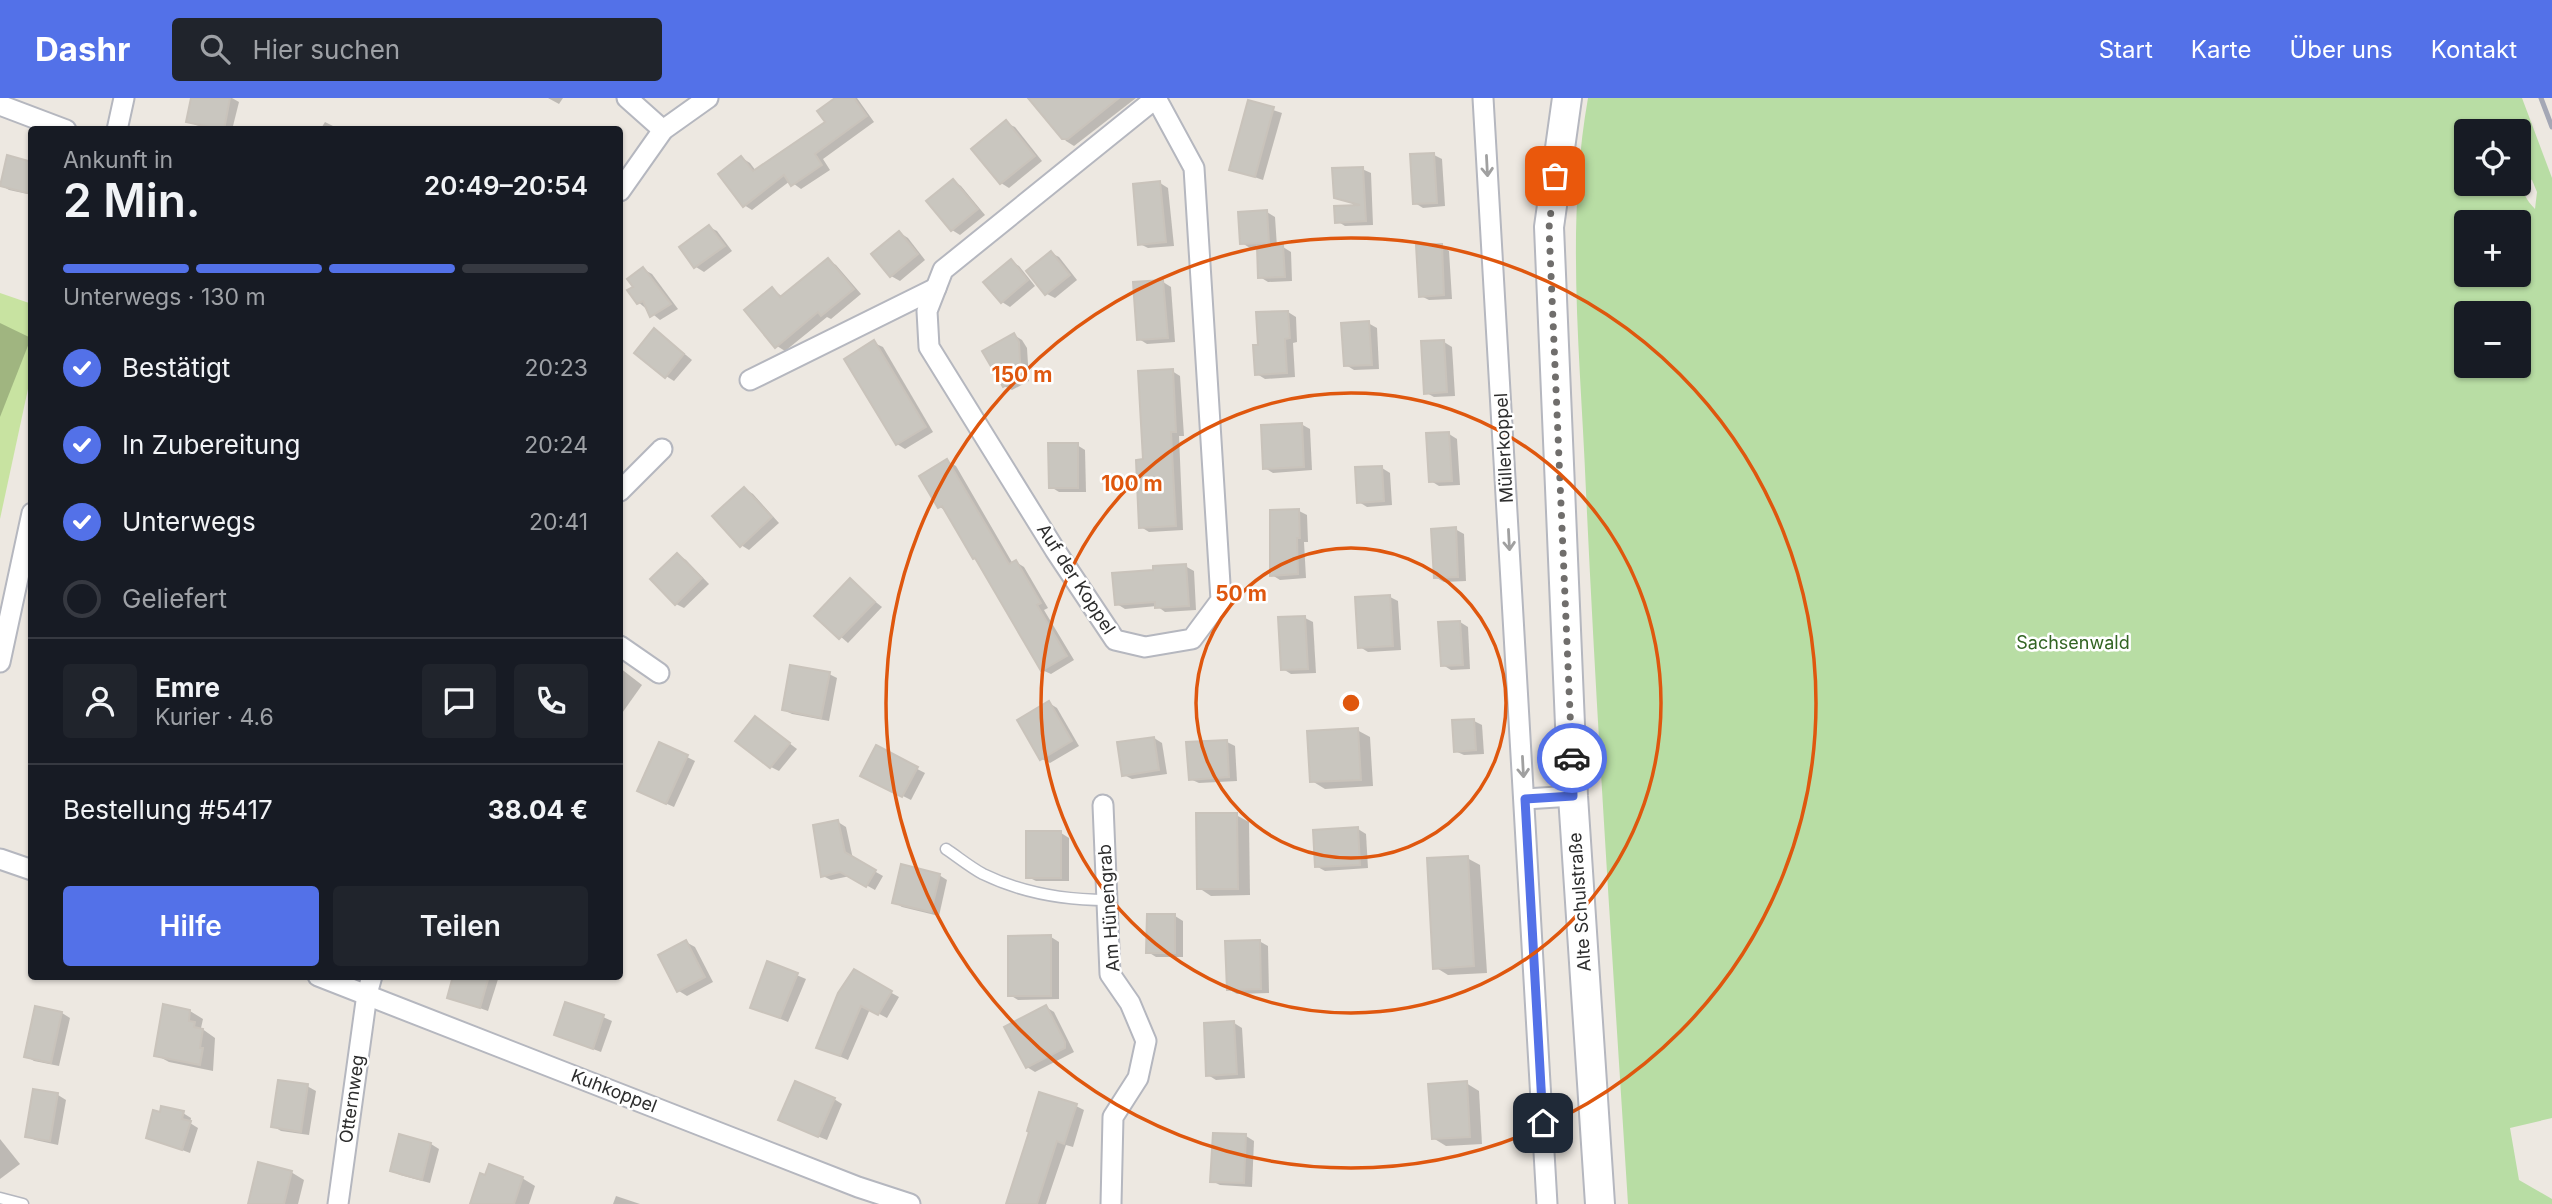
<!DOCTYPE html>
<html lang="de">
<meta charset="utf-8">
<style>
:root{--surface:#171b24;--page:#20242c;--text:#f1f3f6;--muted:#9ea1a6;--line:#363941;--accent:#5371e8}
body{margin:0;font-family:Inter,sans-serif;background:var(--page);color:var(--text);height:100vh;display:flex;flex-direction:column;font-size:26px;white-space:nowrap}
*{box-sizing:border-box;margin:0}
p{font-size:23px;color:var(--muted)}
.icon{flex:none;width:38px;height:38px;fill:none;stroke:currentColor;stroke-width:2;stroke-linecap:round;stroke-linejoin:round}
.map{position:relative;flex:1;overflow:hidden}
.side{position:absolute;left:28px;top:28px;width:595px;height:854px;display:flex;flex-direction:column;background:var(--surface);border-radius:7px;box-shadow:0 2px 5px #0004}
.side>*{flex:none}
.controls{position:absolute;left:2454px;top:21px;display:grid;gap:14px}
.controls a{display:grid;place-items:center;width:77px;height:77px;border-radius:7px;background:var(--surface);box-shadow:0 2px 5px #0004;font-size:35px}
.pin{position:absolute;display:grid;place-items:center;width:60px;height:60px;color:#fff;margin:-30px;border-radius:14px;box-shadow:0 4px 10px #0006}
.courier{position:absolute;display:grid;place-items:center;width:70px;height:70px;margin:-35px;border:5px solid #5371e8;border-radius:50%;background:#fff;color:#222;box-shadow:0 2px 9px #0007}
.headline em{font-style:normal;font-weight:600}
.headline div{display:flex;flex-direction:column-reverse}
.headline{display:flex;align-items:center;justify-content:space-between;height:119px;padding:0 35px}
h1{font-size:46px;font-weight:600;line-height:52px}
.bar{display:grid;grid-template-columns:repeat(4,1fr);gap:10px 7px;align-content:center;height:84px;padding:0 35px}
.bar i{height:9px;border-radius:5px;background:var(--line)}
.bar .current{background:var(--accent)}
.bar p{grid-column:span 4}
.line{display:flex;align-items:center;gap:18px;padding:0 35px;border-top:2px solid var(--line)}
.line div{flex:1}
.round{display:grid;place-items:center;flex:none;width:74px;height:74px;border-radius:7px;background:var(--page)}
ol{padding:0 35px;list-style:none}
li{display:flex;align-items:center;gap:21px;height:77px}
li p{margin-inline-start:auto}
li .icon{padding:7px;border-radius:50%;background:var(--accent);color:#fff;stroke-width:4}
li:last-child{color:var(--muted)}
li i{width:38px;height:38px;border:4px solid var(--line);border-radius:50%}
.cta{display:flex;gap:14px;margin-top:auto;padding:14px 35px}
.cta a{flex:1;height:80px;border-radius:7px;background:var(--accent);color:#fff;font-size:28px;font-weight:600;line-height:80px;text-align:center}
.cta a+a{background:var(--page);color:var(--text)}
header{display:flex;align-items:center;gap:42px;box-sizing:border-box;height:98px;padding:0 35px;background:var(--accent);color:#fff}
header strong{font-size:33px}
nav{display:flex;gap:38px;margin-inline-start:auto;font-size:24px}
.search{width:490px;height:63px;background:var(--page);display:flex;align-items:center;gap:18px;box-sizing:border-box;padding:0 24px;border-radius:7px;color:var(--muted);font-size:26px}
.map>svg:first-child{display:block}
.green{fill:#b8dda4;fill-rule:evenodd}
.pitch{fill:#c8e3a1}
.shadow{fill:#0003}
.building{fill:#c9c6bf;stroke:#c9c3bb;stroke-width:2}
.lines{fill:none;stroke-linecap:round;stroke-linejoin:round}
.lane-casing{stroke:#b5b7bf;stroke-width:13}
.street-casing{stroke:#b5b7bf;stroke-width:23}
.secondary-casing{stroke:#b5b7bf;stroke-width:32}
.lane{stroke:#fff;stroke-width:10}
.street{stroke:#fff;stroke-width:19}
.secondary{stroke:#fff;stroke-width:28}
.rail{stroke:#a4a7b5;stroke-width:5}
.oneway{stroke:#a0a0a0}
.done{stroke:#706e6c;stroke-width:7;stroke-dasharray:0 12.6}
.route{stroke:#5371e8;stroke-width:9}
.ring{fill:none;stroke:#df570e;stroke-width:3.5}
.labels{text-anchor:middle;stroke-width:5;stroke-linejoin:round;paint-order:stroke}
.street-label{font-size:18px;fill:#2d2d2d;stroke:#fff}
.park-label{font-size:18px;fill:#326423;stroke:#fff}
.centre{fill:#df570e;stroke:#fff;stroke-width:3.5}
.ring-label{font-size:21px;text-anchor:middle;font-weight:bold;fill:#df570e;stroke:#fff;stroke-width:5;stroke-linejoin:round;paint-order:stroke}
</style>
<header>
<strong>Dashr</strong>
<div class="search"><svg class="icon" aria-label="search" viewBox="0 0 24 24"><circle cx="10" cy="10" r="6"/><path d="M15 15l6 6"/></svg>Hier suchen</div>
<nav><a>Start</a><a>Karte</a><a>Über uns</a><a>Kontakt</a></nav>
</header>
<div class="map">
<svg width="2552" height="1106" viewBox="0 0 2552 1106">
<rect width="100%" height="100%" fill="#ede8e1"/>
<path class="green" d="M1588,0H2522L2552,80V1020L2510,1030L2519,1082L2552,1101V1106H1628C1613,869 1597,632 1586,394C1581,263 1565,130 1588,0ZM2466,33H2518V86H2466ZM2522,78L2532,82L2537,94L2535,111C2525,101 2521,91 2522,78ZM2466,124H2518V177H2466ZM2466,215H2518V268H2466Z"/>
<path class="pitch" d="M0,195L32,206L31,277L0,421Z"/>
<g class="shadow">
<path d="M193,0H232L239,4L232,32H215L196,27L188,23Z"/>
<path d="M548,0H563L559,6Z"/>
<path d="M838,0H857L874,24L823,61L830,72L801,91L790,83L752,112L744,107L742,60L750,65L756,73L827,25Z"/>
<path d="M1043,0H1136L1074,48L1066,43L1035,6Z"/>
<path d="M1250,4L1282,15L1263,82L1231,71Z"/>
<path d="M325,24L333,28L338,32H320Z"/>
<path d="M1006,25L1015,29L1042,63L1009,90L1001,85Z"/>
<path d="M1434,57L1442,61L1445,108L1423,110L1415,105Z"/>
<path d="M32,65V97L9,92L1,87Z"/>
<path d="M1362,71L1371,75L1373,127L1345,128L1337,123L1359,108L1336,99Z"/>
<path d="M953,83L961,88L985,117L960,137L952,132Z"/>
<path d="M1160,85L1168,90L1174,148L1148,150L1140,146Z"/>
<path d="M1267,114L1275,119L1277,149H1283L1291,154L1292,183L1268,184L1260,179L1258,150H1250L1242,145Z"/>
<path d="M709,129L717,133L732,153L704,174L696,169Z"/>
<path d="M900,135L908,140L925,162L900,183L891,178L874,157Z"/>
<path d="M1441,148L1449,153L1452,201L1429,202L1421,198Z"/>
<path d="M1051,155L1059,159L1077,182L1055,200L1047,196L1028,173Z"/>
<path d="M828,162L836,167L861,196L831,221L827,219L785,253L777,248L772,191L783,199Z"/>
<path d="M1011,163L1019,168L1035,188L1010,209L1002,204Z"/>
<path d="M643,171L652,176L678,211L660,222L638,204L635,190Z"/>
<path d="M1163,184L1171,189L1175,244L1147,246L1139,241Z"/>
<path d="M1288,214L1296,219L1297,244L1293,245L1295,279L1265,281L1257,276L1259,248Z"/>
<path d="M0,225L31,240L0,319Z"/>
<path d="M1368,225L1377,230L1379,271L1354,272L1346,267Z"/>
<path d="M662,237L692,262L674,283L666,278Z"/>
<path d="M1014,237L1022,242L1027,250L1029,283L1012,292L1004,288Z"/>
<path d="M1444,244L1452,249L1455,298L1434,299L1425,294Z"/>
<path d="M874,245L883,249L933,334L905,351L897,346Z"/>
<path d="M1172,273L1180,278L1184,338H1179L1183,432L1149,434L1141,429L1145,363Z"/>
<path d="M1301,326L1310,331L1312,372L1273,375L1265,370Z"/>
<path d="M1449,336L1457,341L1460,387L1439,388L1431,383Z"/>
<path d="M1077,347L1085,352L1086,394H1059L1051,389Z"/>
<path d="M947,363L956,368L1013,466L1016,464L1024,469L1048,510L1044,512L1074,562L1051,576L1042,572L979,463L974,460L946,413L940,409Z"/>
<path d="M1382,370L1390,375L1392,407L1367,409L1359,404Z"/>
<path d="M745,391L753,396L779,425L749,452L741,447Z"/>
<path d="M1299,413L1307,417L1308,444H1304L1306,480L1280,482L1272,477Z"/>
<path d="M1455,431L1464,436L1466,483L1444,484L1435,479Z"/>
<path d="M678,457L686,462L709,486L684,510L676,506Z"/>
<path d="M1185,468L1194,473L1196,512L1165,514L1157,508L1125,511L1117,506L1155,473Z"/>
<path d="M850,483L882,509L848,545L817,518Z"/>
<path d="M1390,499L1398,503L1401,552L1368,554L1360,549Z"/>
<path d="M1305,520L1313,524L1316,575L1291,576L1283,571Z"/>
<path d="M1460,524L1468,529L1470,571L1451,572L1443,567Z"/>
<path d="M620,570L642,587L620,618Z"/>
<path d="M829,576L837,580L829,623L792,616L784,612Z"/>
<path d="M1049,605L1057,610L1079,648L1050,665L1042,661Z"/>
<path d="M1474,623L1482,627L1484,656L1464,657L1455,653Z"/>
<path d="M763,625L797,651L779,673L771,669Z"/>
<path d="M1357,632L1370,639L1373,688L1325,691L1312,683Z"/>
<path d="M1154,640L1162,645L1167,676L1132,681L1124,677Z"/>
<path d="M1227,644L1235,648L1237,683L1199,685L1190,681Z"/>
<path d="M877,650L925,675L911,702L871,682Z"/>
<path d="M687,659L695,663L674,709L647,697Z"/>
<path d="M1236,717L1249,724L1250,797L1211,798L1199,790Z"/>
<path d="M838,724L846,729L853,761L883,778L875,792L850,778L831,782L823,778Z"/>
<path d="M1358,731L1366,736L1368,770L1325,773L1316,768Z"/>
<path d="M1061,735L1069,740V783H1036L1028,779Z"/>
<path d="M1467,760L1480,767L1487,875L1448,877L1435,869Z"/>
<path d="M939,777L947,782L939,818L902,809L894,804Z"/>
<path d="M1175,818L1183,823V859H1156L1148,854Z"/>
<path d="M1051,839L1059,844V901L1018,902L1010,897Z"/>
<path d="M1259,843L1268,848L1269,895L1237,896L1228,891Z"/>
<path d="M686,844L695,849L713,884L687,898L679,893Z"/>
<path d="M768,865L806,881L788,924L752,909Z"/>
<path d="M854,874L899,899L887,920L870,911L848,962L818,949Z"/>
<path d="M455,878H499L488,913L449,899Z"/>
<path d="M1046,909L1054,914L1074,954L1035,974L1027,969Z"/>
<path d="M190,913L203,921L201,930L215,940L213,973L169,964L156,957Z"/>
<path d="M62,915L70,920L59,968L34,963L26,958Z"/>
<path d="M603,919L612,923L601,954L556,937Z"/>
<path d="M1234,925L1242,930L1245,980L1216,982L1208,977Z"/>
<path d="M1466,985L1479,993L1482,1046L1446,1048L1433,1040Z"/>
<path d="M307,988L316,993L309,1037L281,1033L273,1028Z"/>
<path d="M34,993L58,997L66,1002L58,1047L35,1042L27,1038Z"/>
<path d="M834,1001L842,1006L827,1042L788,1026Z"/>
<path d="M1076,1008L1084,1012L1073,1049L1066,1047L1046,1106H1010Z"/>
<path d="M183,1015L191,1020L190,1025L198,1030L190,1055L148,1039Z"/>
<path d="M1215,1037L1246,1038L1254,1043L1252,1089L1220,1087L1212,1083Z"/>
<path d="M400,1039L431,1046L439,1051L430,1085L400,1077L392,1073Z"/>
<path d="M0,1041L20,1066L0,1081Z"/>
<path d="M291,1074L304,1082L298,1106H250Z"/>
<path d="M522,1080L535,1088L529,1106H472Z"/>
<path d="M616,1098L640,1106H613Z"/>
</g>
<g class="building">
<path d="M191,0H230L224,32L186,24Z"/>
<path d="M835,0H854L867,18L815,56L822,67L791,88L784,77L743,109L718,76L741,58L753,73L825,24L817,13Z"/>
<path d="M1028,0H1119L1068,41H1062Z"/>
<path d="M1248,2L1274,9L1255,79L1229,72Z"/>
<path d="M1006,22L1035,58L1000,86L971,51Z"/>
<path d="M1434,55L1437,105L1413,106L1410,56Z"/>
<path d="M7,57L32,64V96L0,88Z"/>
<path d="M1363,69L1366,123L1335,125L1334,108L1360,107L1334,100L1332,70Z"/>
<path d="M953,81L978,111L951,133L926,103Z"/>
<path d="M1160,83L1166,144L1138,147L1133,86Z"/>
<path d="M1267,112L1269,145L1240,146L1238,114Z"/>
<path d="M709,127L725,148L694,170L679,149Z"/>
<path d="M899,133L918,156L890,179L871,156Z"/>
<path d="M1442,146L1444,197L1419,199L1416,147Z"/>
<path d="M1283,147L1285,179L1258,180L1257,148Z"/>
<path d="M1051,153L1070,177L1045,197L1026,173Z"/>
<path d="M828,160L854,191L821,218L818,214L775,250L744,212L772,189L780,199Z"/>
<path d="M1011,161L1028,182L1001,205L983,184Z"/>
<path d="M643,169L671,206L650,219L643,203L637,206L627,192L633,189L627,181Z"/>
<path d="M1163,182L1168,240L1137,242L1133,184Z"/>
<path d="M1288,213L1290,240L1285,241L1287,275L1255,277L1253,247H1258L1256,214Z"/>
<path d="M1369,223L1372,267L1344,268L1341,225Z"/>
<path d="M654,230L684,256L665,280L634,255Z"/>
<path d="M1014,235L1019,244L1021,279L1003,289L982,253Z"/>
<path d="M874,242L926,329L896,347L844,261Z"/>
<path d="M1444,242L1447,294L1424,296L1421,243Z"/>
<path d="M1173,271L1176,334H1171L1176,428L1139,430L1136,362L1143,361L1138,273Z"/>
<path d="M1302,325L1304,369L1263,371L1261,327Z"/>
<path d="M1449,334L1452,383L1429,384L1426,335Z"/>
<path d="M1048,345H1078V390H1049Z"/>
<path d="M947,361L1009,466L1016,462L1041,505L1037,507L1067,558L1041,573L975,460L973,461L942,408L938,410L919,378Z"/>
<path d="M1382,368L1384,403L1357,405L1355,369Z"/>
<path d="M744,389L772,419L740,449L712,418Z"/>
<path d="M1299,411L1300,440H1297L1298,476L1270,478V412Z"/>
<path d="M1456,429L1458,479L1434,480L1431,431Z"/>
<path d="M677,455L702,480L675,507L650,481Z"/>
<path d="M1186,466L1189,508L1155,510V504L1115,507L1112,475L1153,472V468Z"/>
<path d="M850,480L875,504L839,541L814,518Z"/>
<path d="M1390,497L1393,548L1358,550L1355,499Z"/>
<path d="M1305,518L1308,571L1281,572L1278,519Z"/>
<path d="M1460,523L1463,567L1441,568L1438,524Z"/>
<path d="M790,567L830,574L821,620L782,612Z"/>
<path d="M1049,603L1072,643L1040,662L1017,622Z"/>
<path d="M755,618L790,645L770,670L735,643Z"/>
<path d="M1474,621L1476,652L1454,654L1452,622Z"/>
<path d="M1358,630L1361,682L1310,684L1307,633Z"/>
<path d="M1154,639L1159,672L1122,678L1117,644Z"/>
<path d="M1227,642L1229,679L1189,682L1186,644Z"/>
<path d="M659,644L688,657L666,706L637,693Z"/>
<path d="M876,647L918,669L902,699L860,678Z"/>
<path d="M1196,715H1237L1238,791H1197Z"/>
<path d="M838,722L845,754L876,772L866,789L840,774L821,779L813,727Z"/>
<path d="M1358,729L1360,767L1315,769L1313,732Z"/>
<rect x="1026" y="733" width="35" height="47"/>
<path d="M1468,758L1474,868L1433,871L1427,760Z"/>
<path d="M901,766L940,776L931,814L892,805Z"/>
<path d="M1147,816H1175V855H1146Z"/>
<path d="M1051,837V898H1008V838Z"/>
<path d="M686,842L705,879L677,894L658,857Z"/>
<path d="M1260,842L1261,891L1227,892L1225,843Z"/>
<path d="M767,863L798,875L780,920L750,910Z"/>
<path d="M854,871L892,893L878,917L861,908L840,958L816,950L838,895Z"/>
<path d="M453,878H489L480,910L447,900Z"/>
<path d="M565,904L604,917L593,951L554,937Z"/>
<path d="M163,906L190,912L189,923L195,924L194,929L203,931L200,950H203L200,967L154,958Z"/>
<path d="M1046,907L1065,944V950L1026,970L1004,929Z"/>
<path d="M35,908L62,914L51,965L24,959Z"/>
<path d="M1234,923L1237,976L1206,978L1204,925Z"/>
<path d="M278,982L308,986L301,1034L271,1029Z"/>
<path d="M795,983L835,1000L818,1039L778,1022Z"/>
<path d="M1467,983L1470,1039L1432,1041L1428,986Z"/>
<path d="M33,991L58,995L50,1043L25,1039Z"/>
<path d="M1039,994L1077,1006L1064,1046L1057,1043L1037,1106H1006L1029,1034L1027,1033Z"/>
<path d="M161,1008L184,1013L182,1021L191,1023L182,1052L146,1040L153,1012L160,1014Z"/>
<path d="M1213,1035L1246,1036L1244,1085L1210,1084Z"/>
<path d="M399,1036L431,1045L422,1082L390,1073Z"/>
<path d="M258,1064L292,1073L284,1106H248Z"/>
<path d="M489,1066L523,1079L514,1106H470L480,1075L485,1077Z"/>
</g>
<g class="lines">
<defs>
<g id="lane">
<path d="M946,751C958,759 970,769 983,776C1022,795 1064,802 1107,802"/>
<path d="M0,1100L23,1106"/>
</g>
<g id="street">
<path d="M627,0L663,32"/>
<path d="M1156,0L1194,70L1221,502L1192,541L1145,549L1115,542L1055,452L929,249L927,213L943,172L1156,0"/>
<path d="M1483,0L1547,1106"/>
<path d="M0,7L66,32"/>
<path d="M117,32L124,0"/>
<path d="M620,93L663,32L708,0"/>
<path d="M750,282L936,190"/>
<path d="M620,393L662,351"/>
<path d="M620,548L659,575"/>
<path d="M0,564L32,415"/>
<path d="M1525,701L1573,698"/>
<path d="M1103,707L1110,876L1130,905L1146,943L1138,980L1113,1019L1111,1106"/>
<path d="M0,761L32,772"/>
<path d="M318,878L858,1089L910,1106"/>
<path d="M338,1106L367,896L372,878"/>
</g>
<path id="secondary" d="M1567,0L1549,129L1573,698L1600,1106"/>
</defs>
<use href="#lane" class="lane-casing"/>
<use href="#street" class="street-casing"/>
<use href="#secondary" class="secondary-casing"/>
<use href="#lane" class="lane"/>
<use href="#street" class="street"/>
<use href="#secondary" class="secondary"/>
<path class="rail" d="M2541,0L2552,29"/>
</g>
<defs><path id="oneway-shaft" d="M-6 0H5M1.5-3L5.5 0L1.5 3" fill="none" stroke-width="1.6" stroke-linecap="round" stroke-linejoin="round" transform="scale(1.75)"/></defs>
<g class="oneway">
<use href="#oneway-shaft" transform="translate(1487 68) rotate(87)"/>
<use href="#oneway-shaft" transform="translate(1509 442) rotate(87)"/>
<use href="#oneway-shaft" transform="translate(1523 669) rotate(87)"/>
</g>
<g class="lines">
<path class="done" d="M1555,78L1549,130L1572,660"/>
<path class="route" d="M1543,1025L1525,701L1573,698L1572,660"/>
</g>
<g class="ring">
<circle cx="1351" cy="605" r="155"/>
<circle cx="1351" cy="605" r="310"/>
<circle cx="1351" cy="605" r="465"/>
</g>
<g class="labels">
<g class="street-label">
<text transform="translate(1504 350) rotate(-93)" y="6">Müllerkoppel</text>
<text transform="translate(1076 481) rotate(57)" y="6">Auf der Koppel</text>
<text transform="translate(1580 804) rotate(-94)" y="6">Alte Schulstraße</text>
<text transform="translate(1109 810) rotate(-94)" y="6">Am Hünengrab</text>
<text transform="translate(614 993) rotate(21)" y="6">Kuhkoppel</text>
<text transform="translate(352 1001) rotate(-82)" y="6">Otternweg</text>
</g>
<g class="park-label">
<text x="2073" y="551">Sachsenwald</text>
</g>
</g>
<circle cx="1351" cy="605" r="10" class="centre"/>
<g class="ring-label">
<text x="1022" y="284">150 m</text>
<text x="1132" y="393">100 m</text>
<text x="1241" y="503">50 m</text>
</g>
</svg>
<div class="controls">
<a><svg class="icon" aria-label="locate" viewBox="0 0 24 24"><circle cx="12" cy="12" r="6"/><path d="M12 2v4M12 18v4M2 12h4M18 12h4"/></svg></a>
<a>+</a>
<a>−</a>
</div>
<div class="pin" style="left:1555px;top:78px;background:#ea580c"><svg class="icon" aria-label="bag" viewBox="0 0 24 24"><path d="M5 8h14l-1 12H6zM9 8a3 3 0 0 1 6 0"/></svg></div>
<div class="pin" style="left:1543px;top:1025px;background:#1f2937"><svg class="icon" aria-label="home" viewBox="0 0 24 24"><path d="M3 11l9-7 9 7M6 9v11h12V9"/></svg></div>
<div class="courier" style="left:1572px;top:660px"><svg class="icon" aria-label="car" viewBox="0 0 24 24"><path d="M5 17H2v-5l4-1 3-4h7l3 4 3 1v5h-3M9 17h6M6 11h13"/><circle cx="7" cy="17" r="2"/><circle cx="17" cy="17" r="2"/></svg></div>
<section class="side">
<div class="headline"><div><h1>2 Min.</h1><p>Ankunft in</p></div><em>20:49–20:54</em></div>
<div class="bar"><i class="current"></i><i class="current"></i><i class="current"></i><i></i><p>Unterwegs · 130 m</p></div>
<ol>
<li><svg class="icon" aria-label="check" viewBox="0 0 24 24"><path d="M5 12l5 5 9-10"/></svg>Bestätigt<p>20:23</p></li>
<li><svg class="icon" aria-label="check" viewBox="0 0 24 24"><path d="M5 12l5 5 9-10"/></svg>In Zubereitung<p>20:24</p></li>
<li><svg class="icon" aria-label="check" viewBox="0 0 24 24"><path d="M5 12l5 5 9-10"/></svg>Unterwegs<p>20:41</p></li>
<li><i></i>Geliefert</li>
</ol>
<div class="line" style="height:126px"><a class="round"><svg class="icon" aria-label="person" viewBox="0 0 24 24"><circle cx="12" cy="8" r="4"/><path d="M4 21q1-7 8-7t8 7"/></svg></a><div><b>Emre</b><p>Kurier · 4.6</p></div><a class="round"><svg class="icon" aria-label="chat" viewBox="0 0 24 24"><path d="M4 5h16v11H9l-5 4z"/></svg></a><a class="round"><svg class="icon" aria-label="phone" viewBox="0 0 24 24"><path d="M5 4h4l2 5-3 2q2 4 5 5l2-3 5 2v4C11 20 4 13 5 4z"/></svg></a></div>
<div class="line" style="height:91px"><div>Bestellung #5417</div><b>38.04 €</b></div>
<div class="cta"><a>Hilfe</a><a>Teilen</a></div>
</section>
</div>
